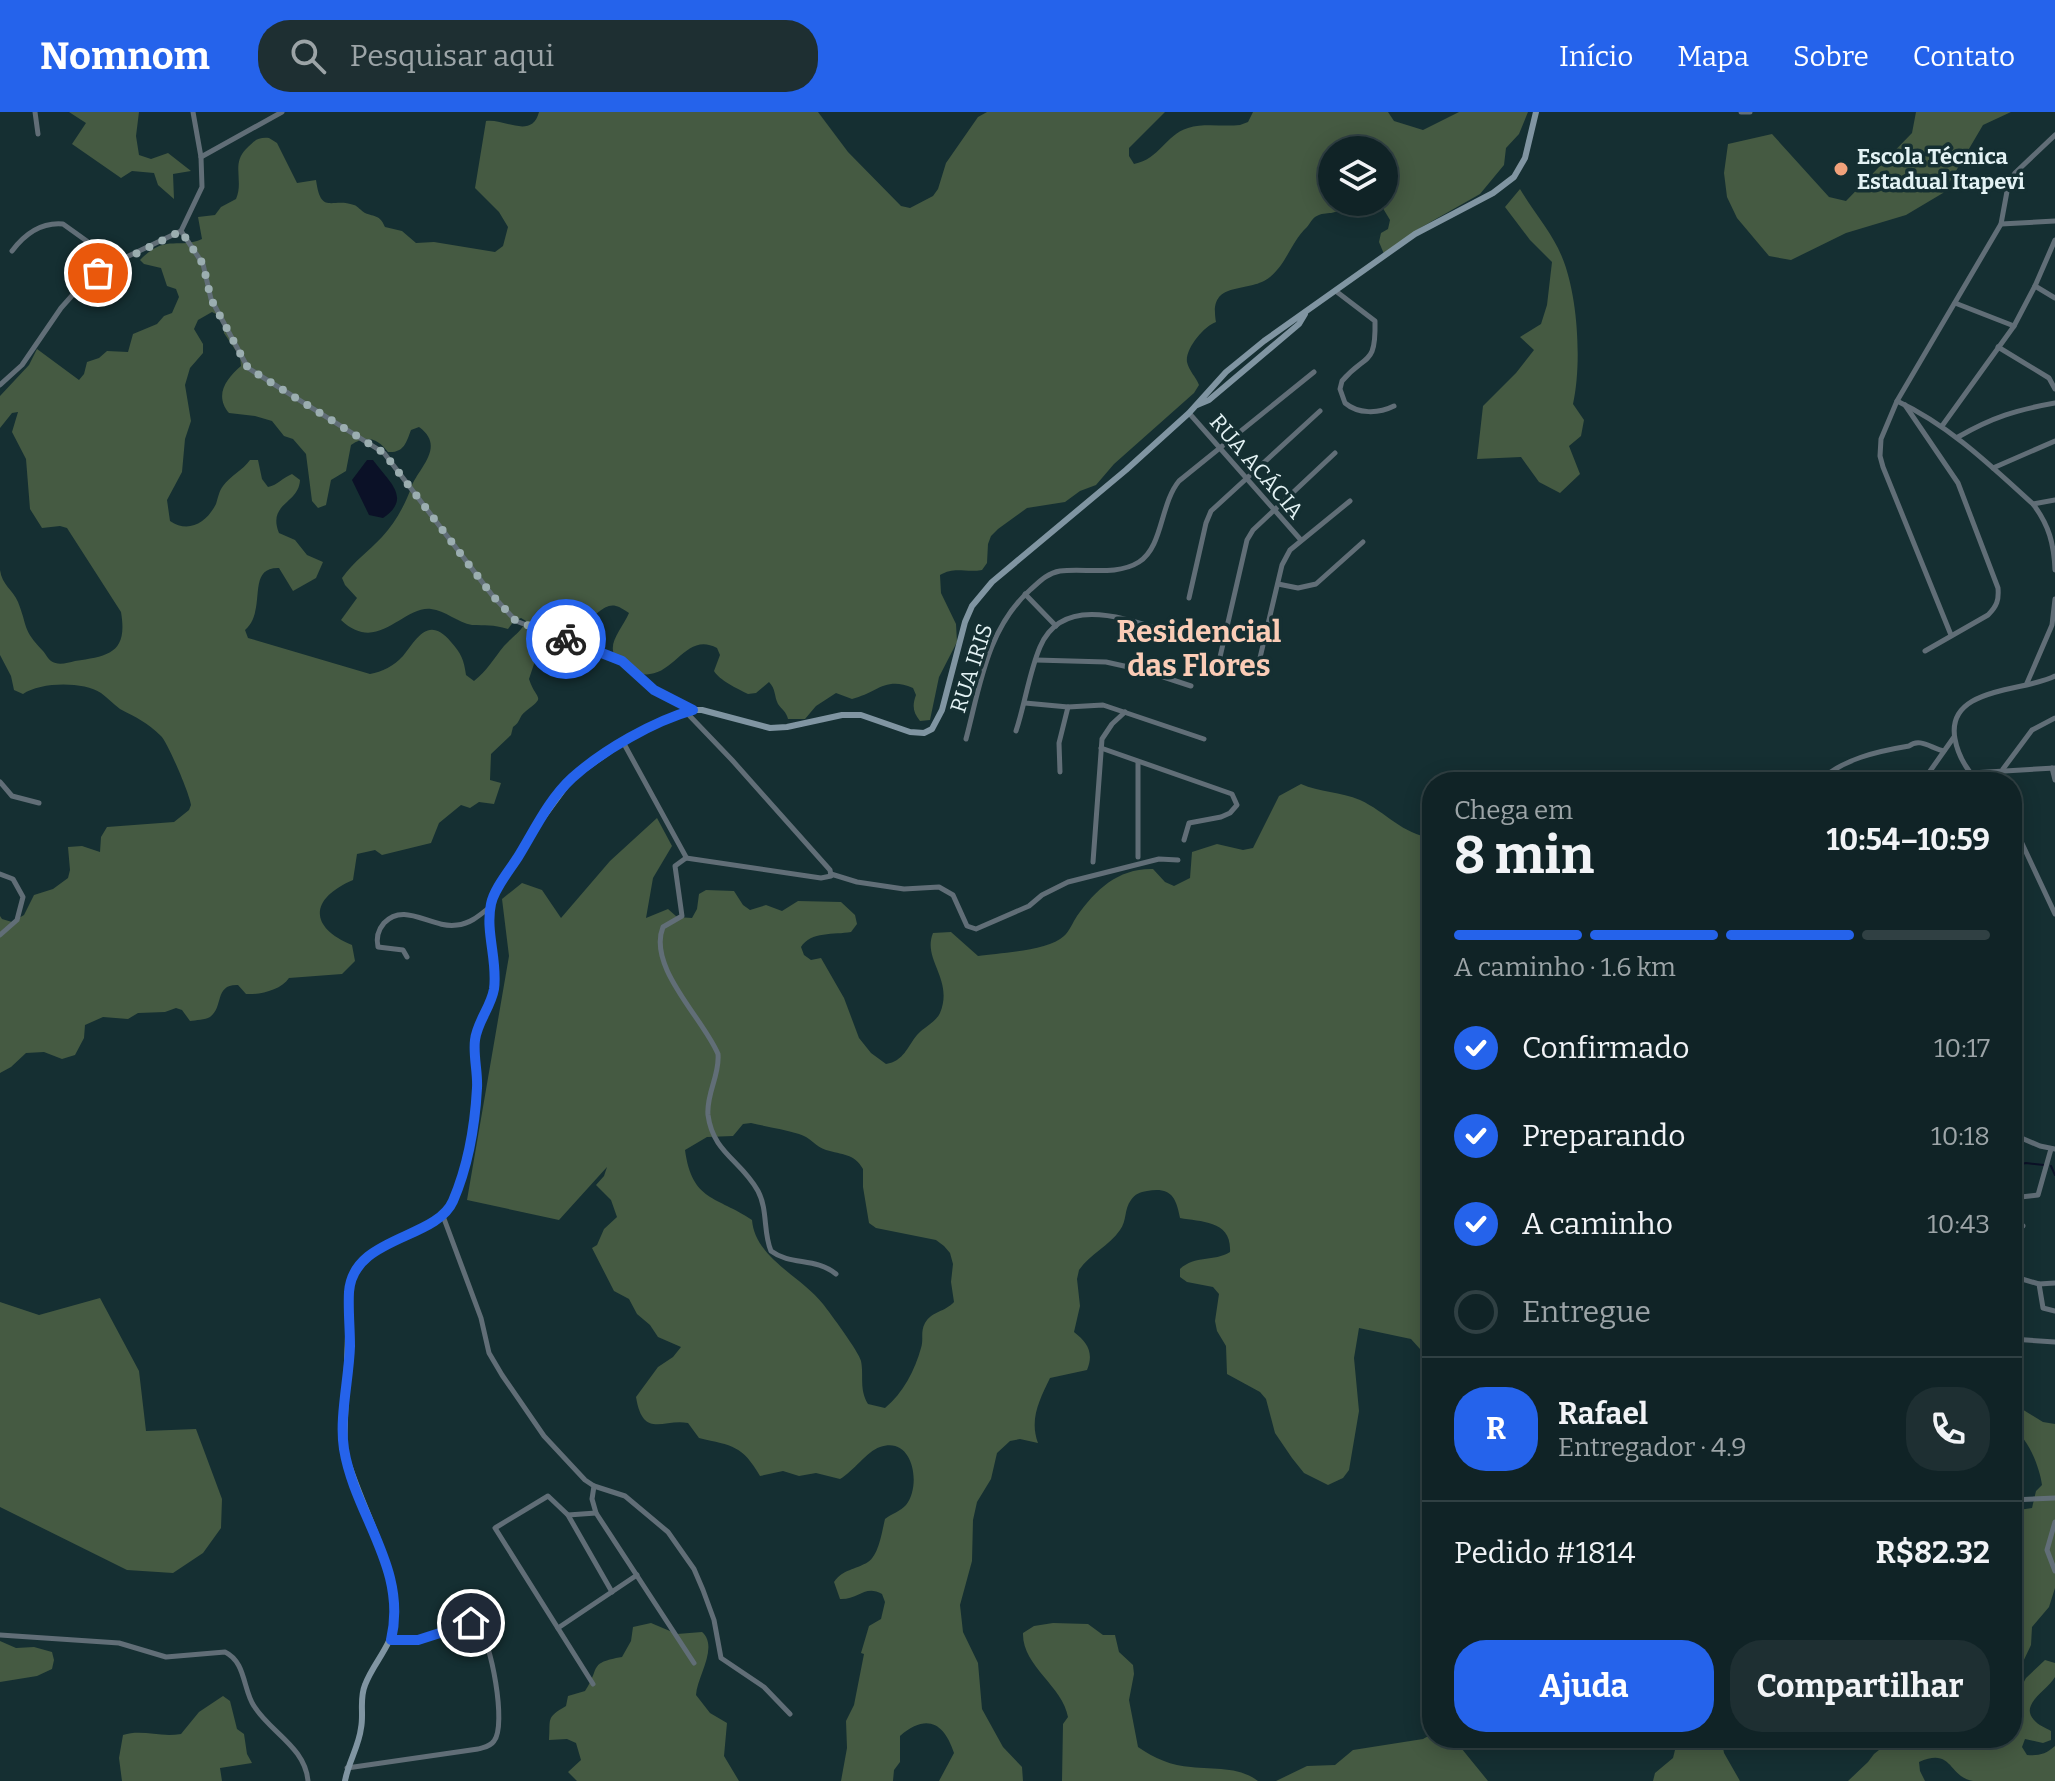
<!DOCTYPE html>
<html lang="pt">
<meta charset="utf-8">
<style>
:root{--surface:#102326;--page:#1e2f32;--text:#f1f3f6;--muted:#9ca4a7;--line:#304043;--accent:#2563eb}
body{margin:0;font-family:Bitter,serif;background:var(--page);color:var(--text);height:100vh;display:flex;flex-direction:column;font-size:30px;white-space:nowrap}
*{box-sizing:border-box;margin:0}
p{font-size:26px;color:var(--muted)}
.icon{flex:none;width:44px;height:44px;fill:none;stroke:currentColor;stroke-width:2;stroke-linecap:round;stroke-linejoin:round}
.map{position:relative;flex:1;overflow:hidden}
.drawer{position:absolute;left:1422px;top:660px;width:600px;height:976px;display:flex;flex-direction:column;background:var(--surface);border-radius:32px;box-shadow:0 4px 20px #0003,0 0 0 2px var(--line)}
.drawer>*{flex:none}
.fabs{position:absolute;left:1318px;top:24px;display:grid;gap:16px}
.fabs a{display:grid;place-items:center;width:80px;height:80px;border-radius:50%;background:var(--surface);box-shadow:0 4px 20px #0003,0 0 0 2px var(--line);font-size:40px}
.pin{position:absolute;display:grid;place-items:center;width:68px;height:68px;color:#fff;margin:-34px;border:4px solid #fff;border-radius:50%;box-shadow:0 2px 8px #0007}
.courier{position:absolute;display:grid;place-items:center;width:80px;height:80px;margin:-40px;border:6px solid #2563eb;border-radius:50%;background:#fff;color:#222;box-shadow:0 2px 10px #0007}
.headline em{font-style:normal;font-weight:700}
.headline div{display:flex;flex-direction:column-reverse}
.headline{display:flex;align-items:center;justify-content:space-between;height:136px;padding:0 32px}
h1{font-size:52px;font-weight:700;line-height:60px}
.bar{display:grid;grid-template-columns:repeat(4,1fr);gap:12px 8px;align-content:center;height:96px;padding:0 32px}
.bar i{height:10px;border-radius:6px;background:var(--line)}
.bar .on{background:var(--accent)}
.bar p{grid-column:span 4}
.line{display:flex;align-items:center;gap:20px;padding:0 32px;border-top:2px solid var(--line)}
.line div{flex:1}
.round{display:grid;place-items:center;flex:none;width:84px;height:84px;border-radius:32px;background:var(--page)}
ol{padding:0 32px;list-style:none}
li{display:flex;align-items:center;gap:24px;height:88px}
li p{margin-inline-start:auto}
li .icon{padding:8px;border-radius:50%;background:var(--accent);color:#fff;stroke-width:4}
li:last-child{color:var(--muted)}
li i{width:44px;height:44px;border:4px solid var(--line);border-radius:50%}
.primary-button{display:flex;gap:16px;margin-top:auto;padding:16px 32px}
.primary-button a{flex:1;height:92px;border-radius:32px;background:var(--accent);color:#fff;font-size:32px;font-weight:700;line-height:92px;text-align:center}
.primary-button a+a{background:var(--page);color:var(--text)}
header{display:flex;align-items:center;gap:48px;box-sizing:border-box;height:112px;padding:0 40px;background:var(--accent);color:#fff}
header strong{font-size:38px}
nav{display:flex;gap:44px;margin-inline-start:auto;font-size:28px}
.search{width:560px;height:72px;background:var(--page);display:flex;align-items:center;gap:20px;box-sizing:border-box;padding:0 28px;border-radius:32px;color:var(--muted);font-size:30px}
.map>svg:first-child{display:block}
.forest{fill:#455a42;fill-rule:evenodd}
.water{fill:#0b1127}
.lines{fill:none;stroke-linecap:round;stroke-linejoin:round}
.stream{stroke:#0b1127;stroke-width:2}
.street{stroke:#616e77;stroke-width:5}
.secondary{stroke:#8095a2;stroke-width:6}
.done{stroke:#9baeb0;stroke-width:8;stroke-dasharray:0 14.4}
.route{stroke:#2563eb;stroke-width:10}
.poi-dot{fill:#f1a27b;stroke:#152f32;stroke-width:3}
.labels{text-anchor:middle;stroke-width:7;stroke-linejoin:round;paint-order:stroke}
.poi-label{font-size:22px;font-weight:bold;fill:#e3f2f4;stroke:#152f32;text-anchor:start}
.street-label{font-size:22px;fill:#e3f2f4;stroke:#152f32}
.district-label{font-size:30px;font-weight:bold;fill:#faccb6;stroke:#152f32}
</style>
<header>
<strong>Nomnom</strong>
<div class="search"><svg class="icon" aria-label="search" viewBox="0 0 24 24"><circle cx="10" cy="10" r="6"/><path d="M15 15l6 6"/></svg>Pesquisar aqui</div>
<nav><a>Início</a><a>Mapa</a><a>Sobre</a><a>Contato</a></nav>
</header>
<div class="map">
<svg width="2055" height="1669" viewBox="0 0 2055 1669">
<rect width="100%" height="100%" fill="#152f32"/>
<g class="forest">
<path d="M69,0H139L136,24L139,43L151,47L168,41L191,59L173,62L174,87L158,73L154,61L132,59L121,66L72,32L86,11Z"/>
<path d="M539,0H818L848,40L901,94L910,96L933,84L938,77L946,51L978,5L987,0H1165L1129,36V44L1134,52C1160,47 1165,23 1188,16C1204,11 1223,15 1240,13L1248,10L1253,0H1388L1394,9L1423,18L1459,0H1528L1519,22L1506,36L1504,53L1480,82L1420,116L1384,142L1379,130L1381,121L1388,117L1390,108L1381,93L1374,90H1384V38H1332V90H1347C1335,107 1328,97 1315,105C1311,108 1310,112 1307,115C1291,130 1287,151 1270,165C1248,183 1208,166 1216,210C1204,214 1185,237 1187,250C1189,259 1196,265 1199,273L1194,281L1114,352L1096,373L1080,379L1065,390L1027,396L998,417L991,424L988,432L987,451L982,458C965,461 955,454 940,463L941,481L956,512L957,530L939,565L930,608L920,609C913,600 912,594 916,583L913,576C885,564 877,581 852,587L836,581L816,594L805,607H788C786,599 782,598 778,592C774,584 776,577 769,570L756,581L748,582C738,577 719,568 714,559L720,543L717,536C688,520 676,559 650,562C642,564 634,558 627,554C598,539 621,520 629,501C614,491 610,491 596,502L594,513L597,523L593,526L584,522L576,512V493L557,496L546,504L549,536L535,549L529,567C536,589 547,583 526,599C518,605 521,610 513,615L511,623L491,642L490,668L501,671L494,692L479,690L470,696L461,693L439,711L431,731L382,743L375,738L357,742L353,768C311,786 307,814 352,833L355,849L342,862L289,866C281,878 260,883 246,882L238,873C214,872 224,895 210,905C205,908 196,908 190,909L182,898L176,896L165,900L138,901L128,907L103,905L85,913L84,926L75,943L62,947L44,940L26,941L11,955L0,961V804L2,807L12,810L24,803L34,783L53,777L68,766L70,758L68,735L82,734L100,740L101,725L107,715L174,710L189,698L191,693C190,683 168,631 161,624C147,610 137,606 120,597C113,592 108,586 101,581C83,569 40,570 23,582L14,578L11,564L0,543V458C2,473 13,478 18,490C28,515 22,517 43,539C46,542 47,546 51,549C58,554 67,551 75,549C109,544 128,541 121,500L67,416L60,414L42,416L30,397L26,347L12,320L18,300L12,301L0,316V284L29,253L37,237L79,268L84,262L87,250L99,246L107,239L128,240L133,222L157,212L164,204L172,201L179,185L176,177L167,174L161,156L144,152L140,148C166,121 178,138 202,127L198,105L215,103L221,95L236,87C244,69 231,52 246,37C254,29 257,25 269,26L277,31L297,71L316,68C321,104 332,85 354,93C358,94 361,99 365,101C375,105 380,103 385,115L402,119L416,131L434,130L495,140L503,134L508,115L499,100L475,76L486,9C503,6 532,28 539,0ZM212,200L218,203L223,211L224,221L240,245L241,254C226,267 214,283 229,301L255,304L272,309L284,324L293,327L306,342L312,389L318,396L326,393L331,368L346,359L351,333C366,323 377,326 388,340C404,341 406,331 411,318L419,315C447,335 417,357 411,376C405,393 395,411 382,425C369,439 354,449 342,466L345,473L357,486L341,508C378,543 402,494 431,497C445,498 458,511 472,513C486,514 492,512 508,517L514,509L521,506L526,509C521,520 512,525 504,534C494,546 487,559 474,569L466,563C464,548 461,541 451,530C428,503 417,527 403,544C394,554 382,560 370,562L248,526L245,518C268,498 245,455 279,456L293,479L316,466L323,450L307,443L295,428L279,421C267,391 299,392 300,368L292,362C282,366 278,373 268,375L262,367L258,348H250C243,358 230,364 223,374C219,379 218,386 216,392C207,410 189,422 170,409L167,388L182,360L185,327L191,309L185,273L190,256L203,241V232L194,217L198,208Z"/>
<path d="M1916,0H2011L1983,13L1943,81L1906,103L1846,121L1791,148L1769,144L1737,106L1727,85L1724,61L1728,32L1772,22L1829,85L1846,89L1912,21Z"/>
<path d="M1520,77C1533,99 1553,122 1562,145C1578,183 1582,252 1573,292L1584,308L1581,324L1569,334L1580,362L1560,381L1539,370L1521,345L1477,347L1483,294L1516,261L1534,238L1520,225L1541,212L1547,193L1552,150L1530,128L1505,95Z"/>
<path d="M1301,672C1319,680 1341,680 1360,688C1386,700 1402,722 1432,726V884L1427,888L1432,930V1268L1429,1247L1411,1227L1359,1216L1354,1246L1359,1299L1349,1358L1343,1366L1328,1373L1304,1361L1292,1346L1275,1321L1266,1287L1260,1280L1227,1262L1226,1234L1217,1219L1215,1209L1219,1182L1213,1175L1187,1170L1180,1165V1157C1195,1143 1214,1150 1230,1140C1232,1108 1201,1110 1180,1106C1176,1084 1170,1075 1147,1079C1140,1080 1135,1082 1131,1088C1124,1097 1127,1109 1120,1118C1109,1134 1090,1142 1079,1158L1077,1167L1080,1194L1074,1220C1088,1231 1094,1241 1087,1258L1050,1266C1040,1287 1029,1307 1038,1331L1020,1327L1010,1329L997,1341L991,1367L977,1390L973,1408L972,1449L960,1493L963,1520L978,1551L982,1597L1003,1635L1022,1655L1023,1669H939L954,1641C944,1611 927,1601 900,1624V1650L894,1658L893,1669H841L847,1636L846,1609L854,1593L864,1542L861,1541L869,1514L881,1507L885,1490L882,1482C865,1472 858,1488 840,1487L834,1470C843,1457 855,1458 868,1450C879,1443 882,1419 885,1407C891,1402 901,1399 906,1393C922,1373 913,1323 880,1335C866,1340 854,1359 840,1367L816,1361L799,1364L783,1359L760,1364C742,1333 733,1334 699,1326L688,1311C664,1306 643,1328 636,1285L658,1255L673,1245L681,1235L658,1225L650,1213L637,1202L629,1187L614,1179L592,1136L597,1133L604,1117L617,1105L611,1088L596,1073L604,1064L607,1055L559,1108L467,1088L509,844L502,787L522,771L542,778L561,806L610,749L657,706L672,734L653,766L646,806L668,797L677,805L692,806L697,797L699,782L706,778L734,779L743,793L750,798L766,793L782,799L798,789L841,790L855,803L857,812L851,820C834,823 811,819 801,835L804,843L811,848L821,846L844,886L859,926L871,941L886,952C904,949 907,935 917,923C924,915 935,911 940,901C954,867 922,848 933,821L951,820L978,844C1000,841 1048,839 1064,824C1069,820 1073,810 1077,804C1096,777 1119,756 1153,757L1165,770L1174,774L1190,766L1192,740L1217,732L1243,738L1253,736L1279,684ZM751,1011C768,1015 783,1017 799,1022C810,1025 816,1035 826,1038C842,1043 854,1041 863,1057V1075L869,1111L876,1116L936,1128L944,1134L950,1141L953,1152L951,1170L954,1190C945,1200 932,1199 925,1211C920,1220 924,1227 921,1236C915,1258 903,1281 885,1296L868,1292C859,1277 864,1264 861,1249C859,1240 830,1201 823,1192C801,1164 755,1146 752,1108C717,1084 692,1090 685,1038L707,1025L733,1024L743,1012Z"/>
<path d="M100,1186L139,1259L146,1319L196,1317L222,1387L221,1416L203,1441L173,1461L127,1458L0,1395V1190L39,1203Z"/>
<path d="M2012,1291L2043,1310L2055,1312V1476L2049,1495L2032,1515L2031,1533L2012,1573V1399L2032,1396L2036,1379L2042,1373C2040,1357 2028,1324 2012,1317Z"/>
<path d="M651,1511L677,1522L702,1520C719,1535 697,1564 696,1583L710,1601L727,1611L724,1644L739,1669H577L568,1660L581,1648L576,1631L567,1627L549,1628C551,1607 545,1606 566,1594L568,1584L585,1579C601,1556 587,1551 622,1545L631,1529L633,1515Z"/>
<path d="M1053,1511L1088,1512L1103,1523H1115L1119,1540L1133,1553L1134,1562L1129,1588L1138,1635C1154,1646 1172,1654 1191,1655C1215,1658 1238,1654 1258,1669H1062L1063,1612L1068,1605C1063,1574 1022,1554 1023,1521L1034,1514Z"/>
<path d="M0,1529L16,1536L34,1535L52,1540L54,1548L52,1557L37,1564L0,1570Z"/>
<path d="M2045,1548L2055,1551V1565C2048,1578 2019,1592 2034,1608C2038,1613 2046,1616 2051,1619V1628L2043,1631L2025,1627L2022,1635L2027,1643C2039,1644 2046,1642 2055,1634V1669C2030,1669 1997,1669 1973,1669C1948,1665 1953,1635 1919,1650L1920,1659L1925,1669H1848L1868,1650L1874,1642L1894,1626H2012V1592L2026,1566Z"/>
<path d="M223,1584L230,1589L237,1617L244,1622L247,1642L252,1651L220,1656L222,1669H122L119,1646L123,1623C143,1617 160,1626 181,1622L199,1600Z"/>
<path d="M1432,1622V1626H1453L1488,1669H1276L1307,1654L1335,1653L1353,1638L1423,1627Z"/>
<path d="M1678,1626H1721L1724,1641L1740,1669H1653L1655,1661L1673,1646Z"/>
</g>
<path class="water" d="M367,348H373C388,369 413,386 383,406L369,403L352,368Z"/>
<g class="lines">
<g class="stream">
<path d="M2012,1047L2017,1053L2026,1051L2044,1053"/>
<path d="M2051,1054L2055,1063"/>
</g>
<g class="street">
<path d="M35,0L38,22"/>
<path d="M1741,0H1750"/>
<path d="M201,45L282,0"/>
<path d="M2001,112L2055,109"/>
<path d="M181,119L203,152L211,187L248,256L384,341L492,483L516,509L622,549L654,578L693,598"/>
<path d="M12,139C24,123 41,110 63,112L116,150"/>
<path d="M2035,174L2055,186"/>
<path d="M1337,180L1375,209C1376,255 1366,241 1342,269L1340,277L1345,291C1358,302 1378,302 1394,294"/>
<path d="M1955,191L2014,214"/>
<path d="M1998,235L2049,266L2055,277"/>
<path d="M0,273L22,253L61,196L85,169L116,150L181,119L202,75L201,45L193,0"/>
<path d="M1897,289C1950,314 1990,353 2033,392C2049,413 2054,432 2055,458"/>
<path d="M1905,293L1958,371L1998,476C1999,488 1997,494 1988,503L1925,539"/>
<path d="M1189,301L1300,427"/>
<path d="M1942,314L2014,214L2035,174L2055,128"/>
<path d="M1958,325C1993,305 2016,298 2055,291"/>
<path d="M1993,356L2055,329"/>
<path d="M2033,392L2055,388"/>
<path d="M1278,472L1298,476L1316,472L1363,430"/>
<path d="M1025,482L1056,514"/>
<path d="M1189,486L1206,411L1211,399L1320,299"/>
<path d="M1951,523L1883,355L1880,344L1881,327L1897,289L2001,112L2008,74L2015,61L2055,23"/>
<path d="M1220,545L1247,428L1253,418L1335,341"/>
<path d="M1036,548L1106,550L1142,558L1191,574"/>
<path d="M1259,550L1282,453L1290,438L1350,389"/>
<path d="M2027,571L2052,513L2055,487"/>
<path d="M1025,591L1068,595L1103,593L1204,627"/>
<path d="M1016,619C1025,592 1029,561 1040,535C1063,481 1129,508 1169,520"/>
<path d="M966,627C980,574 987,517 1030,478C1039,470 1047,461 1060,459C1085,456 1117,464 1139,450C1163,435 1160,392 1179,369L1314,260"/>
<path d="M623,630L686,745"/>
<path d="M1101,636L1232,682L1237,693L1230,701L1221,705L1189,711L1184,728"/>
<path d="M1138,650V745"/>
<path d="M2052,656L2055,668"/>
<path d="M2003,657L2032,618L2055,606"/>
<path d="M1060,660L1059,631L1068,595"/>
<path d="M1971,661L2055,656"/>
<path d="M0,670L12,684L39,691"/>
<path d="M1819,670C1841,647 1879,639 1909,634C1920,625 1932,637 1944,639"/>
<path d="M1928,670V662L1954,625"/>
<path d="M1978,670C1966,657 1958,644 1955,627C1945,574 2026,580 2055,564"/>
<path d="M2012,710L2055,802"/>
<path d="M686,746L675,754L682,804L663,815C647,855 703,906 718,942C720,963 706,982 708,1003C713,1041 741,1048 758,1079C768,1098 763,1120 771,1139C791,1154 815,1145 836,1162"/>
<path d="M686,746L821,766L831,764L830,758L732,648L686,600"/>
<path d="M1093,750L1102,627L1112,612L1125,600"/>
<path d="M0,762L13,767L23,785L17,808L0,823"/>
<path d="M831,762L857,770L904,777L939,775L953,783L967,814L976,817L1029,794L1042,783L1068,770L1159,747L1178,748"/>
<path d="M407,845L403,838L378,835C376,826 378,818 384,811C405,789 431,817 457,813C470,812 480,803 490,795"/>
<path d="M2012,1022L2040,1034L2055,1037"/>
<path d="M2012,1086L2038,1083L2051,1037"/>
<path d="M443,1104L481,1206L489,1241L502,1263L544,1324L585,1368L594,1374L625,1384L668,1420L694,1457L703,1478L714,1508L721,1546L764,1575L790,1602"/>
<path d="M2012,1112L2023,1114"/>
<path d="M2012,1133L2018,1134"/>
<path d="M2012,1164L2039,1172L2043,1196L2055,1199"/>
<path d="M2039,1172L2055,1171"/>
<path d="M2012,1227L2055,1230"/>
<path d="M594,1374L592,1387L596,1401L694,1551"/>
<path d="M2012,1388L2055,1386"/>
<path d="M568,1403L612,1480"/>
<path d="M2055,1410L2047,1438L2055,1459"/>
<path d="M558,1516L637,1463"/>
<path d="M0,1523L119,1531L166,1545L225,1540C246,1550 243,1578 254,1594C271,1621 305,1635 308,1669"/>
<path d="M593,1572L495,1416L548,1384L568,1403L596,1401"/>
<path d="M347,1656L478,1637C484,1635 490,1635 494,1629C507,1613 491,1529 478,1513L471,1511L418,1528H391"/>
</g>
<g class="secondary">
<path d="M1197,293L1209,288L1299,212L1305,202"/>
<path d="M345,1669C348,1651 359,1634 361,1616C364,1602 359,1587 365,1573C374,1549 393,1534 395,1506C400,1458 356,1386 344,1336L350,1168C369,1125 434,1123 451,1093C467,1065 477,1001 477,968C478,954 473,939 476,925C479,907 492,893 494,874C496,845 486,816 491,789L539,711L572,666L623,630L660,610L693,598H702L770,616L787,615L842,603H861L910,620L924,621L932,617L942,598L965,510L972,494L992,470L1126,358L1189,301L1226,260L1264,229L1415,122L1493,81L1514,65L1525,46L1536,0"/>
</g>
</g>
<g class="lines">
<path class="done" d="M98,161L181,119L203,152L211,187L248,256L384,341L492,483L516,509L566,527"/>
<path class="route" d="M471,1511L418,1528H391C408,1456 355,1404 344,1337C339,1306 349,1267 350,1234C350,1216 348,1198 349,1180C353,1124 436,1128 453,1089C468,1054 475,1013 477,976C478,960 473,944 475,928C477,910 491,895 494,877C498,849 485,820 491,792C494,777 509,759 518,745C534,719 549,687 572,666C603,638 654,609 693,598L654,578L622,549L566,527"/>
</g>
<circle class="poi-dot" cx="1841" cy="57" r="8"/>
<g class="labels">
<g class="poi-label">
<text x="1857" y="52">Escola Técnica<tspan x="1857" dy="25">Estadual Itapevi</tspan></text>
</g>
<g class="street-label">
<text transform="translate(1257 354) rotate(49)" y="8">RUA ACÁCIA</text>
<text transform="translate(971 556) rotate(-72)" y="8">RUA IRIS</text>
</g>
<g class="district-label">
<text x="1199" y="530">Residencial<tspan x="1199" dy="34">das Flores</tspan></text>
</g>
</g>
</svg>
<div class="fabs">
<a><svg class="icon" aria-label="layers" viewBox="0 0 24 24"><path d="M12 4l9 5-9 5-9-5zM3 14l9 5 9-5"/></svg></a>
</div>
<div class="pin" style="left:98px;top:161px;background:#ea580c"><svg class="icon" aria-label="bag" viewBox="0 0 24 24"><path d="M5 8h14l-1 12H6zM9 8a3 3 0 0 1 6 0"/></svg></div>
<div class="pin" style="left:471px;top:1511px;background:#1f2937"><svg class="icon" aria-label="home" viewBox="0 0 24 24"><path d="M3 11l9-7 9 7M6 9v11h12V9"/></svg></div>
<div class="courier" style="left:566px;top:527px"><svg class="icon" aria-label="bike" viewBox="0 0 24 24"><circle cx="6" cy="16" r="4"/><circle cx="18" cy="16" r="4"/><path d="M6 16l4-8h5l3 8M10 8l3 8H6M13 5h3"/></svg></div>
<section class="drawer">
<div class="headline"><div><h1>8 min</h1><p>Chega em</p></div><em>10:54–10:59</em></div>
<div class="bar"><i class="on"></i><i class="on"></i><i class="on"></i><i></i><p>A caminho · 1.6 km</p></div>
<ol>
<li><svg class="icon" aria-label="check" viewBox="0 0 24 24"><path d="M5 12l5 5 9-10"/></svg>Confirmado<p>10:17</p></li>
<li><svg class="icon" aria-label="check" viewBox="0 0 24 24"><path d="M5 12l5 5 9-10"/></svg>Preparando<p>10:18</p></li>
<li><svg class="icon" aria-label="check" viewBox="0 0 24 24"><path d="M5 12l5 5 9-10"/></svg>A caminho<p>10:43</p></li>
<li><i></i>Entregue</li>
</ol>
<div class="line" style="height:144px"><b class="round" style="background:var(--accent);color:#fff">R</b><div><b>Rafael</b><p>Entregador · 4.9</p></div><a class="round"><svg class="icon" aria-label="phone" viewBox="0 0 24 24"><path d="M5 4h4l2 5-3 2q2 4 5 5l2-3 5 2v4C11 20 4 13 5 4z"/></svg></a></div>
<div class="line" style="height:104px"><div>Pedido #1814</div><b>R$82.32</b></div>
<div class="primary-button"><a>Ajuda</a><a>Compartilhar</a></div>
</section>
</div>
